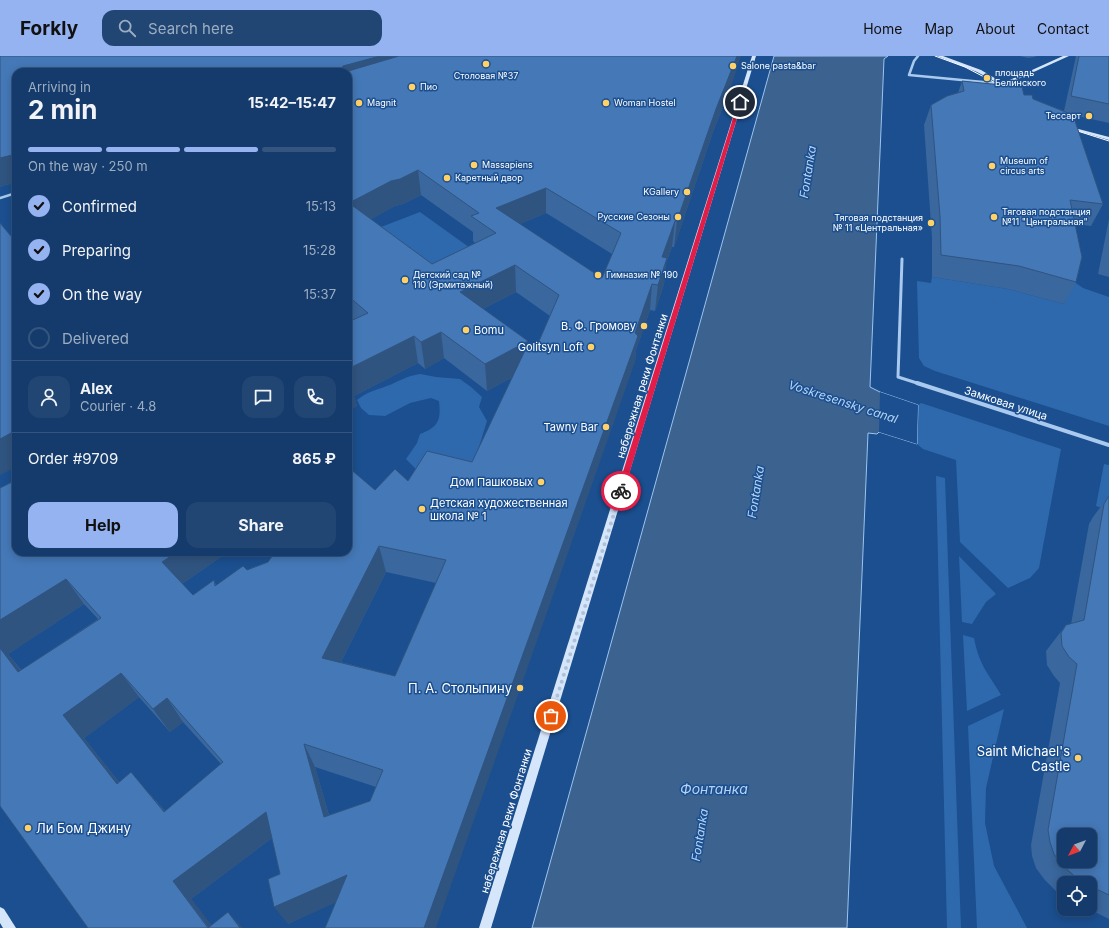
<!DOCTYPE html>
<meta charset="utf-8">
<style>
:root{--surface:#143b6b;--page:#214673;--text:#f1f3f6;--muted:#9dadc1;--line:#33557e;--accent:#95b2f1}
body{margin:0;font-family:Inter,sans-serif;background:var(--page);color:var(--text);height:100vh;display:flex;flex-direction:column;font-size:15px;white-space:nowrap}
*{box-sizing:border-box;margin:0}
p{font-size:13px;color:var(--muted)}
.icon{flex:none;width:22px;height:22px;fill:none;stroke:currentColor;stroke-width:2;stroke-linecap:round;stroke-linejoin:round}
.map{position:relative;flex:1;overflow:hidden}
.sheet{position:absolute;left:12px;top:12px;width:340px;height:488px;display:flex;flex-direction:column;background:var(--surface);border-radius:12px;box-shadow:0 2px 10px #0003,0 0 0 1px var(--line)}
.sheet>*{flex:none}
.needle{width:26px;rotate:229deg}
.controls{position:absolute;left:1057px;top:772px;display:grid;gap:8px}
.controls a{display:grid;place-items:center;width:40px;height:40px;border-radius:8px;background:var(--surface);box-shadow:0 2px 10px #0003,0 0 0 1px var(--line);font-size:20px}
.pin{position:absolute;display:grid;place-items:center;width:34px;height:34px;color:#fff;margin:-17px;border:2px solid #fff;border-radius:50%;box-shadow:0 1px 4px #0007}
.courier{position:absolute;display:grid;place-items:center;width:40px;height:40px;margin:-20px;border:3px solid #e11d48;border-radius:50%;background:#fff;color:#222;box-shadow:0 1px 5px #0007}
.headline em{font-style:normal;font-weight:700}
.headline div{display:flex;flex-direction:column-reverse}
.headline{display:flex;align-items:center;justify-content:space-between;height:68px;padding:0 16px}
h1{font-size:26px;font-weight:700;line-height:30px}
.bar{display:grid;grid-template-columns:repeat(4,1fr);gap:6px 4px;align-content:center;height:48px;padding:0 16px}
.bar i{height:5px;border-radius:3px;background:var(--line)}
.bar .selected{background:var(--accent)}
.bar p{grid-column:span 4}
.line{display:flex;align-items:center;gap:10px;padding:0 16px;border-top:1px solid var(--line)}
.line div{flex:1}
.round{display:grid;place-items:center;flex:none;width:42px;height:42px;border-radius:12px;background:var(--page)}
ol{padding:0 16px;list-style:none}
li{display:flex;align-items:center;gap:12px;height:44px}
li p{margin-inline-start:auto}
li .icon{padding:4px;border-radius:50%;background:var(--accent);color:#111;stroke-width:4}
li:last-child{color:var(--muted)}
li i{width:22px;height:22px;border:2px solid var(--line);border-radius:50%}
.button{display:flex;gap:8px;margin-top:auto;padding:8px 16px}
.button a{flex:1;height:46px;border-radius:12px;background:var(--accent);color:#111;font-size:16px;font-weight:700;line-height:46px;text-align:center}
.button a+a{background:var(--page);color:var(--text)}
header{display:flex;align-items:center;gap:24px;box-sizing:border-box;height:56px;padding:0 20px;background:var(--accent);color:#111}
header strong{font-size:19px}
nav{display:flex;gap:22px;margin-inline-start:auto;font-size:14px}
.search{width:280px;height:36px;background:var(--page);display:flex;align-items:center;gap:10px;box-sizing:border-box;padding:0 14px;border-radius:12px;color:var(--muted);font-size:15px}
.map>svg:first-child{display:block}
.green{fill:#2e69ad}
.water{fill:#3c6290;stroke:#9cc4f0}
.pier{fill:#1b4f8f}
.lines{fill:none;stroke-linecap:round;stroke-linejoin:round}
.street-far2{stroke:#a9c9ee;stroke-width:2.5}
.street-far1{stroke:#a9c9ee;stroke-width:3}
.street{stroke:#a9c9ee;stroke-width:4}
.secondary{fill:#d6e6fa;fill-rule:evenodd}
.tram{stroke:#fff;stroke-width:1}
.wall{fill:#3a679d;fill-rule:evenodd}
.shaded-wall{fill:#305480}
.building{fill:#4478b7;stroke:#305480;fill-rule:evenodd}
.route{fill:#e11d48}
.done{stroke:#afc1d8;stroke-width:4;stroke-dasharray:0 7.2}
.poi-dot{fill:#ffd166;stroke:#1b4f8f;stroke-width:1.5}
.labels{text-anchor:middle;stroke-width:3;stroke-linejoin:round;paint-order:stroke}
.far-poi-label{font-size:9px;fill:#fff;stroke:#1b4f8f;text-anchor:start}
.poi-label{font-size:11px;fill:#fff;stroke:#1b4f8f;text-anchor:end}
.street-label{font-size:11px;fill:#fff;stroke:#1b4f8f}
.water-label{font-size:12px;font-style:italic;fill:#b5d3f5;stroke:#1b4f8f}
.near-poi-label{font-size:13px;fill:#fff;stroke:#1b4f8f;text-anchor:end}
.near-water-label{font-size:14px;font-style:italic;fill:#b5d3f5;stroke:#1b4f8f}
</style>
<header>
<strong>Forkly</strong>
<div class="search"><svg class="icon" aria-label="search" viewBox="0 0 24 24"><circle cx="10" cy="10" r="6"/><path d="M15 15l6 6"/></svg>Search here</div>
<nav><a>Home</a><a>Map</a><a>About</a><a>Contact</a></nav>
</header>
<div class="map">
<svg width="1109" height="872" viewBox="0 0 1109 872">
<rect width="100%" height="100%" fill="#1b4f8f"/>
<g class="green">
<path d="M420,156L473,194L432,211L381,171Z"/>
<path d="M932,221L1008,233L1064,248L1070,223L1083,232L1109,241V370L935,315L924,310L919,302L917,225L931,227Z"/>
<path d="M420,318L436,321L460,323L471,331L482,341L479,351L487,365L474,407L417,414L406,403L417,387L420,378C439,371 441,364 439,345L431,342L410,347L385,360L369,359L361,352L357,344C367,336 376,334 387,330C400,325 406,320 420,318Z"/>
<path d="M921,347L1061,393L1039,512L1030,522L1008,532L960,486L956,404L923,393L917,388L918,349Z"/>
<path d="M1104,408L1109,409V454L1096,450Z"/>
<path d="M936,420L945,422L961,872H947Z"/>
<path d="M959,500L996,538L986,546L972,568L962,566Z"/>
<path d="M963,579L974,582C979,609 988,617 1001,639L967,655Z"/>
<path d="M1004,653L986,732L985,767L994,810L1027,872H977L968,670Z"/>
</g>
<path class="water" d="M774,0H888L884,3L870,331L880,336L918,349L917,388L879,376L877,378L868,377L847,872H532Z"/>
<path class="pier" d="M880,336L918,349L917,388L879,376Z"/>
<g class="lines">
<g class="street-far2">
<path d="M918,0L914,5L909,19L1004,28"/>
<path d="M0,142L16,137"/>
</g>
<path class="street-far1" d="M902,203L898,321L920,328"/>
<path class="street" d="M917,327L1109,389"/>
<g class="secondary">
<path d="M752,0H756L491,872H479Z"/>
<path d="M937,0H943L981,14L1003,27L1063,0H1069L1007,28L1017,34V36H1015L977,16Z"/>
<path d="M1067,70L1109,81V84L1067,72Z"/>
<path d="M0,851L4,853L16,872H3L0,867Z"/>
</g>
<g class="tram">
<path d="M935,0L965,11L1009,34"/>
<path d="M1068,72L1109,85"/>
</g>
</g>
<g class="wall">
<path d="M0,0L732,28L713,76L674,191H672L666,207L664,228L655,255L650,254L636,294L635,306L335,846L288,868L280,818L272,782L191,843L211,869L243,872H88L0,750V432L16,496H228L182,528L193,539L214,524L216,529L247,514L268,506L375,434L472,406L513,321L487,335L444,302L425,313L418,307L354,340L357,350L348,354L351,264L348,261V16H16V126L0,131ZM421,139L473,176V185L475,187L432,208L371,163L395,150L403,148ZM546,157L612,198L602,222L520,168ZM516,236L550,260L536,292L528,289L483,253ZM386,516L436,527L395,620L341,606ZM84,548L98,563L21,614L8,598ZM139,641L170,676L183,666L221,708L165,755L150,738L119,726L84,682ZM315,711L376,731L370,745L329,759Z"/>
<path d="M1020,0H1037L1034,1L1028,2Z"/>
<path d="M1076,0H1109V67L1069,58L1103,148L1091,170L1075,168L1076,226L1064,248L1008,233L932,221V182L924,69L931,49L958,37L962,25L1024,39L1064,55Z"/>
<path d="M1109,163V221L1098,218Z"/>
<path d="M1108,441H1109V863L1089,853H1090V827H1064V840L1059,838L1044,823L1036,812L1032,800L1031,789L1060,627L1054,620L1047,609L1046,595L1066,569L1071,568L1089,468L1093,461Z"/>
</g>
<g class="shaded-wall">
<path d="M380,0H458L342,16L341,14L343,10Z"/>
<path d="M737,0H741L732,28L713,76L674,191L677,165L716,53Z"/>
<path d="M16,98V126L0,131V102Z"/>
<path d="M418,114L421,139L403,148L395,150L354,173L349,147L391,125Z"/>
<path d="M546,132V157L497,178L496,152Z"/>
<path d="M675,165L672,191L666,207L664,228L655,255L658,229L662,201Z"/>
<path d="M515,209L516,236L463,263L460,236Z"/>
<path d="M652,228L650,254L636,294L635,306L436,872H424Z"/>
<path d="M441,276L444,302L425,313L421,286Z"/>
<path d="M414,280L418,307L354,340L357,350L348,354V313Z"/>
<path d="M528,285L529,312L487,335L485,308Z"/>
<path d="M15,375L16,376V411L0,419V383Z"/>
<path d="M379,490L386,516L331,626L322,602Z"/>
<path d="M177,496H228L176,532L162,506Z"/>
<path d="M66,523L84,548L8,598L40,640L18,616L0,592V564Z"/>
<path d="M121,617L139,641L84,682L137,749L117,728L63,659Z"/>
<path d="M167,642L183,666L170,676L153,653Z"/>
<path d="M304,688L315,711L335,781L324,761Z"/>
<path d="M131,716L150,738L182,776L164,756Z"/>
<path d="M266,756L280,776L191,843L214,872H209L173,825Z"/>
<path d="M347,819L357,837L288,868L274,851Z"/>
<path d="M228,856L243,872H240Z"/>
</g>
<g class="building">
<path d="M0,0H380L343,10L341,14L345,16L399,0H737L716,53L677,165H675L662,201L667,202L658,229L652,228L635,277L638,280L424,872H325L347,819L274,851L268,823L280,818L266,756L173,825L208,872L228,856L240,872H88L0,750V592L18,616L101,562L66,523L0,564V432L16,424V496H177L162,506L193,539L214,524L215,530L243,510L247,514L268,506L275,496H348V411L375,434L395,413L408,425L427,395L472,406L529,286L536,292L559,239L515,209L460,236L528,285L485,308L441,276L421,286L414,280L348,313V266L368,257L348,240V16H16V98L0,102ZM418,114L479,157L471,160L496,177L432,208L349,147L391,125L400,123ZM546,132L621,177L602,222L496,152ZM379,490L446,504L395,620L322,602ZM121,617L153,653L167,642L223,706L164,756L131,716L117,728L63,659ZM304,688L383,714L370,745L324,761Z"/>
<path d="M1079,0H1109V48L1071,40Z"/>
<path d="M962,25L1022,31L1024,39H1032L1033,43L1073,59L1103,148L1070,144L1082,201L1076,226L1019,210L941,199L940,160L931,49L947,40L964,35Z"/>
<path d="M0,167L16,186V376L15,375L0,383Z"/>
<path d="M1108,441H1109V839L1090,830V827H1084L1079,824L1062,809L1054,798L1050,786L1048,774L1077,608L1069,601L1062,590L1061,577L1066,569L1084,564L1104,448ZM1064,779H1090V805H1064Z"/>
</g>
<path class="route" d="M740,45L742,46L624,435L621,437L617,435L738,46Z"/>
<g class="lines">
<path class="done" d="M551,660L621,435"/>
</g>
<g class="poi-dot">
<circle cx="486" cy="8" r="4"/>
<circle cx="733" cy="10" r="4"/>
<circle cx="987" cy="22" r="4"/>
<circle cx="412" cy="31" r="4"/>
<circle cx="359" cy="47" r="4"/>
<circle cx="606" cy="47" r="4"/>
<circle cx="1089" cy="60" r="4"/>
<circle cx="474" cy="109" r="4"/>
<circle cx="992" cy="110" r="4"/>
<circle cx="447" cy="122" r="4"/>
<circle cx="687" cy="136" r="4"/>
<circle cx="678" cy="161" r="4"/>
<circle cx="994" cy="161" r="4"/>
<circle cx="931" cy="167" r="4"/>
<circle cx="598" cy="219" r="4"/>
<circle cx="405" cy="224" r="4"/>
<circle cx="644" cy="270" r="4"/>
<circle cx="466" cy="274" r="4"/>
<circle cx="591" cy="291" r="4"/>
<circle cx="606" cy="371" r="4"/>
<circle cx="541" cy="426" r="4"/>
<circle cx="422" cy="453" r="4"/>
<circle cx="520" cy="632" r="4"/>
<circle cx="1078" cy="702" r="4"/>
<circle cx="28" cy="772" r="4"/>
</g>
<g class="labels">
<g class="far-poi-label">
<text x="741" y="13">Salone pasta&amp;bar</text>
<text x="995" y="20">площадь<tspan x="995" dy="10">Белинского</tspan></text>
<text x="486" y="23" text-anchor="middle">Столовая №37</text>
<text x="420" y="34">Пио</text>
<text x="367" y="50">Magnit</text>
<text x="614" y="50">Woman Hostel</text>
<text x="1081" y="63" text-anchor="end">Тессарт</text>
<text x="1000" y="108">Museum of<tspan x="1000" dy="10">circus arts</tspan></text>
<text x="482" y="112">Massapiens</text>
<text x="455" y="125">Каретный двор</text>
<text x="679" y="139" text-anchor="end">KGallery</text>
<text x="1002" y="159">Тяговая подстанция<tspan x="1002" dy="10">№11 "Центральная"</tspan></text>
<text x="670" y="164" text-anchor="end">Русские Сезоны</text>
<text x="923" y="165" text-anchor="end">Тяговая подстанция<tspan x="923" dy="10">№ 11 «Центральная»</tspan></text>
<text x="413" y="222">Детский сад №<tspan x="413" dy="10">110 (Эрмитажный)</tspan></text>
<text x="606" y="222">Гимназия № 190</text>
</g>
<g class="poi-label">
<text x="636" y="274">В. Ф. Громову</text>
<text x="474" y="278" text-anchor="start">Bomu</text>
<text x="583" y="295">Golitsyn Loft</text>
<text x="598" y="375">Tawny Bar</text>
<text x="533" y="430">Дом Пашковых</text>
<text x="430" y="451" text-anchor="start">Детская художественная<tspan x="430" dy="13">школа № 1</tspan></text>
</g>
<g class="street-label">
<text transform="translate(642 330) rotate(-73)" y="4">набережная реки Фонтанки</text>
<text transform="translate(1006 347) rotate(18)" y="4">Замковая улица</text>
<text transform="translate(506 765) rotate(-73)" y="4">набережная реки Фонтанки</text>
</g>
<g class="water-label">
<text transform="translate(808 116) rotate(-81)" y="4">Fontanka</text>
<text transform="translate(843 346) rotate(18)" y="4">Voskresensky canal</text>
<text transform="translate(756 436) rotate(-81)" y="4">Fontanka</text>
<text transform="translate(700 779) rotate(-81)" y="4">Fontanka</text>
</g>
<g class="near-poi-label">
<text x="512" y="637">П. А. Столыпину</text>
<text x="1070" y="700">Saint Michael's<tspan x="1070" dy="15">Castle</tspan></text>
<text x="36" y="777" text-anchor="start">Ли Бом Джину</text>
</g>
<g class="near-water-label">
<text x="714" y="738">Фонтанка</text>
</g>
</g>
</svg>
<div class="controls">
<a><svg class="needle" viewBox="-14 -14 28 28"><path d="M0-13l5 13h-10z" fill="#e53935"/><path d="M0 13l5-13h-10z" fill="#9dadc1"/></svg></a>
<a><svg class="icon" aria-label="locate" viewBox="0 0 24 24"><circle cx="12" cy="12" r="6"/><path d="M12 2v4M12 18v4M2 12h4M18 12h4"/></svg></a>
</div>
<div class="pin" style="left:551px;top:660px;background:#ea580c"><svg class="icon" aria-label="bag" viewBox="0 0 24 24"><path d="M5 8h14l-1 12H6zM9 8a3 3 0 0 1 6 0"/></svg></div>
<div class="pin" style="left:740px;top:46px;background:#1f2937"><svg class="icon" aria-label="home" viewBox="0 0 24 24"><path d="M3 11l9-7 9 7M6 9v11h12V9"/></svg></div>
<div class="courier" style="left:621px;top:435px"><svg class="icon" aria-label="bike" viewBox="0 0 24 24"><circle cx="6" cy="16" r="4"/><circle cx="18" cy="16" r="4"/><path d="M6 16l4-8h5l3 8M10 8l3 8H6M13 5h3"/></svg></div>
<section class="sheet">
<div class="headline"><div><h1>2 min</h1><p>Arriving in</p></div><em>15:42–15:47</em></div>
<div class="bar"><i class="selected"></i><i class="selected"></i><i class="selected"></i><i></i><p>On the way · 250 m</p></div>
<ol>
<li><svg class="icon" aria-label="check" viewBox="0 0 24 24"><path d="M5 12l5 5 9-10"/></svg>Confirmed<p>15:13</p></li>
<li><svg class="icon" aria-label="check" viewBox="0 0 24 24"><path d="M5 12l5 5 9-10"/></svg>Preparing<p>15:28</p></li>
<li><svg class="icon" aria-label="check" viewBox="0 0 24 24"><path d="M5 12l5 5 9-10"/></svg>On the way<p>15:37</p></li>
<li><i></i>Delivered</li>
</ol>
<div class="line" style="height:72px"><a class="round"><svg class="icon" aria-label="person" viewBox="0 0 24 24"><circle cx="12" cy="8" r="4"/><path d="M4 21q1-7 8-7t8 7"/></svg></a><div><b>Alex</b><p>Courier · 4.8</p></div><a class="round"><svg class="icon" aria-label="chat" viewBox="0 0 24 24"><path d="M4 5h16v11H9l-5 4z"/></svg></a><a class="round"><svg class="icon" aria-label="phone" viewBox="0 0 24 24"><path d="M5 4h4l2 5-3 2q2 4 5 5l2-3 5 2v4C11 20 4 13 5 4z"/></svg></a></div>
<div class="line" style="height:52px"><div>Order #9709</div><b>865 ₽</b></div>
<div class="button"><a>Help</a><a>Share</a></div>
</section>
</div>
